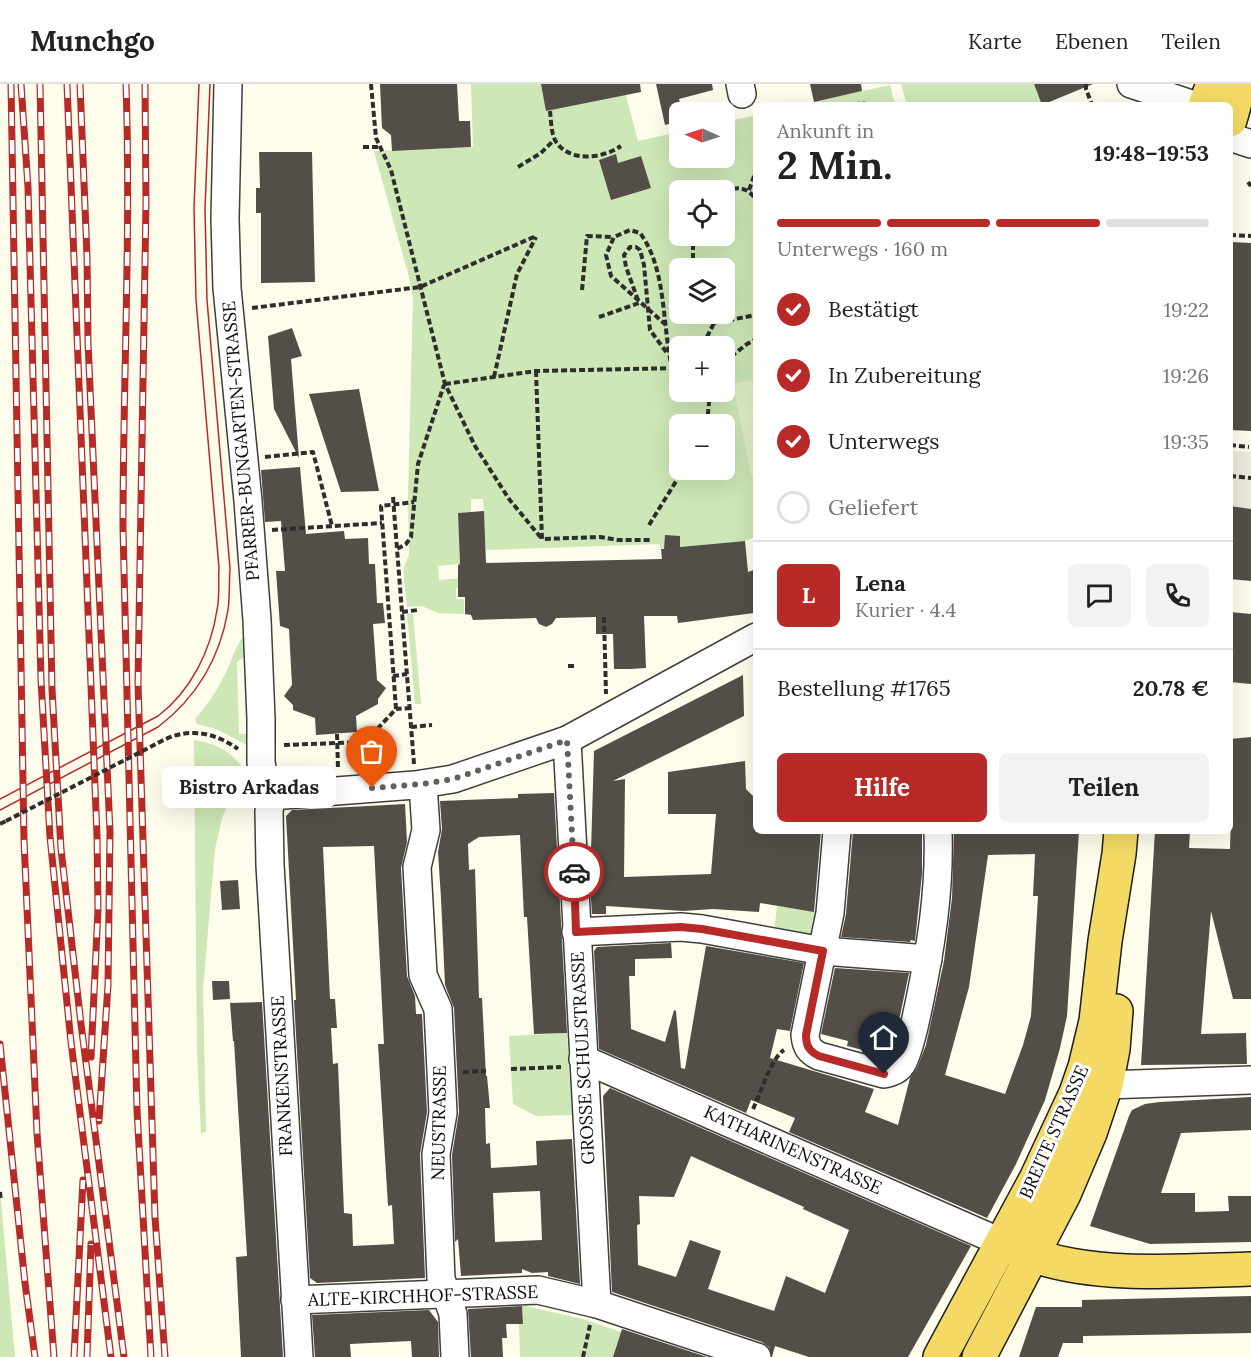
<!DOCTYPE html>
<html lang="de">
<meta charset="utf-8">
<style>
:root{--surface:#fff;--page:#f2f2f2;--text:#222;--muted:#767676;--line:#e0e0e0;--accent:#b72a28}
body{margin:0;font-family:Lora,serif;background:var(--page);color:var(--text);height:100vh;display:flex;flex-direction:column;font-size:22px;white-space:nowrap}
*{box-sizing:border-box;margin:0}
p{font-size:20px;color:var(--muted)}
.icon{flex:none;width:33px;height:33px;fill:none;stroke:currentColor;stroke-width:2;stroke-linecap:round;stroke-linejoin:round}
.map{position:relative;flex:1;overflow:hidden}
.side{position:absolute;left:753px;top:18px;width:480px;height:732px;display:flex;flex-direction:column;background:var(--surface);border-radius:9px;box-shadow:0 6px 24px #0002}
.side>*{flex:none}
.needle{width:39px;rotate:273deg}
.controls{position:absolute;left:669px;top:18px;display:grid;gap:12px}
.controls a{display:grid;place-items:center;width:66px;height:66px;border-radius:9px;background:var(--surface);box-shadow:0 6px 24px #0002;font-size:30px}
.pin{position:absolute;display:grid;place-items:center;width:51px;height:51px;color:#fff;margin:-62px -26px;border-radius:50% 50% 50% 0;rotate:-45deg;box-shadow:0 0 6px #0007}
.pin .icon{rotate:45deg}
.courier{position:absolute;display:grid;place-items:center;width:60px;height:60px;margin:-30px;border:4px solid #b72a28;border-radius:50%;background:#fff;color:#222;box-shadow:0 2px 8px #0007}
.bubble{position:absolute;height:42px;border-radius:9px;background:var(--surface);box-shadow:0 6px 24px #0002;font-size:20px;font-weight:800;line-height:42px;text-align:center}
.summary em{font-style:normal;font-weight:800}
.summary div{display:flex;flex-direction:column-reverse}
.summary{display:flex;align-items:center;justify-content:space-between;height:102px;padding:0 24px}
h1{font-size:39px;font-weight:800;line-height:45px}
.bar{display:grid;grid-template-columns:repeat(4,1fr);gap:9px 6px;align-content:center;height:72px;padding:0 24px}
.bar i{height:8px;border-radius:4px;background:var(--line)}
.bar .on{background:var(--accent)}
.bar p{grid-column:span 4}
.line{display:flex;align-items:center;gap:15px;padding:0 24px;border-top:2px solid var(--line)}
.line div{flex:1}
.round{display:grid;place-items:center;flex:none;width:63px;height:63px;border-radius:9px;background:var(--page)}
ol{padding:0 24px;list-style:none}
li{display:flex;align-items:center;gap:18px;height:66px}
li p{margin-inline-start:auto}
li .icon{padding:6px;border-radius:50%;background:var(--accent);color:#fff;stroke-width:4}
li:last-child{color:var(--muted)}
li i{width:33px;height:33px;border:3px solid var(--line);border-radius:50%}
.primary-button{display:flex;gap:12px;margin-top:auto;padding:12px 24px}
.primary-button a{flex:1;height:69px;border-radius:9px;background:var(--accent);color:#fff;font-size:24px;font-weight:800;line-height:69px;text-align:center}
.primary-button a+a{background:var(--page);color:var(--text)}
header{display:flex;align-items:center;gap:36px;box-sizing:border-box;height:84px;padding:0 30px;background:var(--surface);border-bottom:2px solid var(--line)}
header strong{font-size:28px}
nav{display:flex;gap:33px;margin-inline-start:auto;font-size:21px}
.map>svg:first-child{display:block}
.green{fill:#cde7b6;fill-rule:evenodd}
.pitch{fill:#dfefc8}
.plaza{fill:#ede9db}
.building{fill:#544e48;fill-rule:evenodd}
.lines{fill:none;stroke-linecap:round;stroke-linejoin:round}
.minor-casing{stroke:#3f3f3f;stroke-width:30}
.major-casing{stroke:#1d1d1d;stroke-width:36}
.path{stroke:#2e2e2e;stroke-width:4;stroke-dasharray:6 3;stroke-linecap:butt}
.minor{stroke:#fff;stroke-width:27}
.major{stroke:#f4da65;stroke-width:33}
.tram{stroke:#b72a28;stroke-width:1.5}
.rail-casing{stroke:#b72a28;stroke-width:7}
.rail{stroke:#fff;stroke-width:4.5;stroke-dasharray:14;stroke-linecap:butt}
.path-bridge{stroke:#2e2e2e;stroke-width:4;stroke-dasharray:6 3;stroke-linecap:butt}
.done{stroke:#61605a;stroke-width:6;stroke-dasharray:0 10.8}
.route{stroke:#b72a28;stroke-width:8}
.labels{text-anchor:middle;stroke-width:6;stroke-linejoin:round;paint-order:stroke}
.street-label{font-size:18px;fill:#0c0c0c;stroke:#fff}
</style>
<header>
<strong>Munchgo</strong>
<nav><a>Karte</a><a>Ebenen</a><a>Teilen</a></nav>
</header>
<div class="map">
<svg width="1251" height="1273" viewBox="0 0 1251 1273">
<rect width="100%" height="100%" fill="#fefceb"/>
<g class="green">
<path d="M471,0H623L638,57L679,48L680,74H724L725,38L756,31V453L745,457L661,465L660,460L486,466L483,415H471V428L458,429L460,480L438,482L439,496L463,494V504H456V515H464V530L438,529L422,522L407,523L404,496V483L409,471L408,411L413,215L409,193L374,67L473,63ZM680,106H724V152H680ZM680,184H724V230H680ZM680,262H724V308H680ZM680,340H724V386H680Z"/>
<path d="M901,0H1034L1042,21H907Z"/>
<path d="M890,1L895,21H799Z"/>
<path d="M407,530H413L421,620H415Z"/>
<path d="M245,551L252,568L237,578L239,650L255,649V665L216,645L197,640L195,635C207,621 217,607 225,590C231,579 236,559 245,551Z"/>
<path d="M194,656C223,661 234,670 250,694L233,709L222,734L215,765L203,905L206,1048L201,1049L197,968Z"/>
<path d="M777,822L820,828L816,856L774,849Z"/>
<path d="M567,949L572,1031L536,1032L513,1020L509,952Z"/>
<path d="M0,1105L1,1117L15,1273H0Z"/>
<path d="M522,1221L586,1236L621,1248L613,1273H520L519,1240H523Z"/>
</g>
<path class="pitch" d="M756,295V391L751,392L733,300Z"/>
<path class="plaza" d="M1230,367L1251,368V425L1230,422Z"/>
<g class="building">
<path d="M380,0H457L459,37H470L471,63L392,67L391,51L382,44Z"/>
<path d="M541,0H640L641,8L546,27Z"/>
<path d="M656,0H712L713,6L679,15L682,28H680V37L665,41Z"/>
<path d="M810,0H861L862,7L814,18Z"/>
<path d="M1034,0H1093L1042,21Z"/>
<path d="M259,68H312L315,198L261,199V129H256V104H260Z"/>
<path d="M616,70L618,79L641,72L651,104L611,116L599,76Z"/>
<path d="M1231,158L1251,159V347L1230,346Z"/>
<path d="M292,244L302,272L291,275L299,374L274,325L268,252Z"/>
<path d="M359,305L379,407L341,408L309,310Z"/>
<path d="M300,383L306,450L344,447L345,455L368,454L369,480H375L377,519H383L385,539L373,540L377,596L386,604L378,615V620L356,632L357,648L316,651L315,634L293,626V621L284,612L292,601L289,545L280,542L276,487H285L281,437L265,438L261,386Z"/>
<path d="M1230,422L1251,425V497L1230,495Z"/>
<path d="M484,427L486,479L662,475L661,465H664L665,451L680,452V463L745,457L748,488L756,485V521L753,522L754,529L678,539L677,532H644L646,584L630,585H614L613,550H596V533L556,534L552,540L546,543L539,540L536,534L473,536L471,531L465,530V513H458V481L460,480L458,429Z"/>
<path d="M1230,528L1251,530V600L1230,598Z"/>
<path d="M743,591L744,632L613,697L625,695L624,793L711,790L716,730H668V688L745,677L746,705L756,715V747H821L814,828L760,819L759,828L713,825L683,827L606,822V830H592L590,800L594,667Z"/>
<path d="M1251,653V915H1233L1211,827L1201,950L1246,949L1247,980L1141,981L1155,747H1190L1189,764L1230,765L1232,701H1230V655Z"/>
<path d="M554,709L567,949L534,950L527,833H524L520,751L479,753L468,760L469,786L475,785L479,914H482L486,992H487L490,1024H485L486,1060L490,1059L491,1084L537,1081L536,1057L572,1055L580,1200L548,1192V1188L532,1189L522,1185V1189L461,1192L458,1155L455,1158L452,1071L459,1028L454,924L445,901L441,814L438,768L442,745L440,717L518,714V710ZM540,1107L542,1156L495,1158L493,1109Z"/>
<path d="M405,720L407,758L401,784L407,892L415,912L416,930H422L427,1028L420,1070L425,1194L317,1199L310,1194L294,916H296L286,732L292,726ZM374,762L384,960H378L388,1122L392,1121L394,1160L353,1162L352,1130L344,1129L338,979L333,980L331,944H337L335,915H330L323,763Z"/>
<path d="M853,747H922V790L915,857L911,856L910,858L841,853L846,830Z"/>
<path d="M954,747H1079L1067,932L1060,964L1045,1016L1016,1080L987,1134L789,1048L795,1034L751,1016L746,1029L599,965L594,867L597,863L671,859L672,874L635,875V892H629L631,945L665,958L674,926L676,927L681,984L685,985L706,862L804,879L790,947L777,945L770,974L874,1005L865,1028L898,1041L910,994L917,984L926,961L944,877L952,814ZM1035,770L1033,812H1038L1031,932L1023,961L1005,1010L945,991L969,903L988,771Z"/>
<path d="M238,796L240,825L222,826L220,797Z"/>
<path d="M835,884L909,889L897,946L887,972L847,962L848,957L821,950Z"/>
<path d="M212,897H229L230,915L213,916Z"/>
<path d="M262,918L283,1273H241L236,1173L247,1172L234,957H233L230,919Z"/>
<path d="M610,1004L971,1162L908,1273H809L775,1262L772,1273L769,1263L762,1258L612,1208L603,1012ZM691,1072L804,1123L803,1125L849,1146L825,1209L786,1192L774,1227L708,1205L721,1167L690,1156L676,1193L638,1181L637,1141L640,1140L639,1112L674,1113Z"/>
<path d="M1251,1013V1046L1181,1049L1161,1109H1195V1128L1229,1127L1228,1112H1251V1158L1150,1160L1090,1142L1129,1032L1132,1026L1145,1020L1160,1018Z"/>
<path d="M1251,1212V1249L1083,1252V1259H1063L1058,1273H1019L1036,1223H1082V1216Z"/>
<path d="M522,1222L523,1240H506L507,1254H502L503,1273H471L468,1225Z"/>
<path d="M429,1226L438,1238L439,1273H412L411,1257L350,1260L351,1273H315L312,1231Z"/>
<path d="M622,1245L707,1273H613Z"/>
</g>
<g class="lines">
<defs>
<g id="minor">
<path d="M228,0L225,135L227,204L248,417L257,536L261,635V678L264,696L271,712"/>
<path d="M740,0L742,10"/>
<path d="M1131,0L1194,21"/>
<path d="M1230,53L1251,60"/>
<path d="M567,656L597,1220"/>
<path d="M423,700L426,746L417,783L423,891L438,925L443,1029L436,1070L441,1195L453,1230L455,1273"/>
<path d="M271,712L269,728L270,781L299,1273"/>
<path d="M271,712L415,701L453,695L567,656L756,553"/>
<path d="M837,747L830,829L805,951C806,962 809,967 819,972L884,990C892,988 899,986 903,978C911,961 915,939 919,920C931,863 940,806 938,747"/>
<path d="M576,848L681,843L702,845L823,867L928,875"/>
<path d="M583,975L1003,1159"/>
<path d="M1106,1001L1251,996"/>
<path d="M295,1216L538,1206L597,1220L757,1273"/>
</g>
<g id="major">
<path d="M1205,21L1213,0"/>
<path d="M1230,36L1240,0"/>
<path d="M1012,1163C1081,1196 1176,1187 1251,1185"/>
<path d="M940,1273L1036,1095L1076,1009L1085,983L1096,937L1105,857L1119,770L1121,747"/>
<path d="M979,1273L1064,1110L1090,1049L1106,1001L1113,965L1116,927"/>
</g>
</defs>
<use href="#minor" class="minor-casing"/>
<use href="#major" class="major-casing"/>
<g class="path">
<path d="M371,0L376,54L391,86L445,300L475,362L509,415L542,455"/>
<path d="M1086,0V5L1092,21"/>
<path d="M854,21L862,19L869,21"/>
<path d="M550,27C551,35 551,48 555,56C568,79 602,75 621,62"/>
<path d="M363,63H379"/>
<path d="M518,83L541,69L555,55"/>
<path d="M1248,98L1251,102"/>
<path d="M749,106L756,87"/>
<path d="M724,107C739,103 745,102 756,115"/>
<path d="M1230,151L1251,152"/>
<path d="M1230,163H1231"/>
<path d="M693,184V152"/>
<path d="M582,206L587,152L613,153"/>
<path d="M252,224L420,203L536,152"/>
<path d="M705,230L714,239L756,231"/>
<path d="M599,233L639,219L626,183L624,171L630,163H636L640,166L644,181L650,246L667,269"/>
<path d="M666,241L611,192L606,171L614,153L630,146L640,149C667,185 662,242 672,284"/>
<path d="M708,262L707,253L714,239"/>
<path d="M724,278L747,260L756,255"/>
<path d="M536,287L542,455L600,453L618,456H651"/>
<path d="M494,293L517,190L536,153"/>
<path d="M445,300L536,287L680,284"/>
<path d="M707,340L710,308"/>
<path d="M1230,361L1249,363"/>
<path d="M265,373L313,368L332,442"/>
<path d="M1230,392L1251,394"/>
<path d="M393,413L397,465"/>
<path d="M649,441L683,386"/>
<path d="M272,446L382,439"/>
<path d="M402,528L418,526"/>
<path d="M604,533L606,610"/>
<path d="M568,582H575"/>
<path d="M393,592L407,590"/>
<path d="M396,625L381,422L414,418"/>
<path d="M411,643L432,641"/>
<path d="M337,650L338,685"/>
<path d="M158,659C185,643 213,647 238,665"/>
<path d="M284,661L365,658L396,625L410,624"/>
<path d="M414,680L397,465L406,460L411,453L418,380L444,301"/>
<path d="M0,740L6,737"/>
<path d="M511,985L561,983"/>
<path d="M463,988L486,987"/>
<path d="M753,1025C760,1011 771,974 784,966"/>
<path d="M0,1108L1,1117"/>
<path d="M583,1273L590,1241"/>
</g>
<use href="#minor" class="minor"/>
<use href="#major" class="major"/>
<g class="tram">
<path d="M0,715L158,632C191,607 211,566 217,526C220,513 218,498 219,484L196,216L194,124L199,0"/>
<path d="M0,726L158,643C196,614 220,574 228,526C230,513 229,498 230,484L207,216L205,124L210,0"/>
</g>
<defs>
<g id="rail">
<path d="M11,0L24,756L37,1049L54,1273"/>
<path d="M21,0L28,103L41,596L50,753L71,958L111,1273"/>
<path d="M40,0L52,605L61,765L81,940L124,1273"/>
<path d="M67,0L97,752L98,825L91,973"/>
<path d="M80,0L87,172L88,259L110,748L108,901L99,1037"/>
<path d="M126,0C131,148 123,296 123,444L137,1026L151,1273"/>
<path d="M145,0L146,118L138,599L155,1133L165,1273"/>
<path d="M0,960L25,1199L35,1273"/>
<path d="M74,1273L83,1096"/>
<path d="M87,1273L91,1160"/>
</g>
</defs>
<use href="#rail" class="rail-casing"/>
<use href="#rail" class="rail"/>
<path class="path-bridge" d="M6,737L158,659"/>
</g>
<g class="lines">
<path class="done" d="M372,704L423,700L453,695L567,656L574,788"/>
<path class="route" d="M574,788L576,848L681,843L702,845L823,867L806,951C806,962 809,967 819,972L884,990"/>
</g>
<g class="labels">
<g class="street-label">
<text transform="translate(241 357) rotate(-95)" y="6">PFARRER-BUNGARTEN-STRASSE</text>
<text transform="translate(583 974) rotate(-93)" y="6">GROSSE SCHULSTRASSE</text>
<text transform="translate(282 992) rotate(-93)" y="6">FRANKENSTRASSE</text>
<text transform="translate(439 1039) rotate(-89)" y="6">NEUSTRASSE</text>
<text transform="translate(1054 1048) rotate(-66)" y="6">BREITE STRASSE</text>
<text transform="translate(793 1066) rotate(24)" y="6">KATHARINENSTRASSE</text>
<text transform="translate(423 1212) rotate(-2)" y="6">ALTE-KIRCHHOF-STRASSE</text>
</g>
</g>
</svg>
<div class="controls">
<a><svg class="needle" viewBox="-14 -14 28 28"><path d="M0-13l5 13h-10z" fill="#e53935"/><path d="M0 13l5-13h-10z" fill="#767676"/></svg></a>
<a><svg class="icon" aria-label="locate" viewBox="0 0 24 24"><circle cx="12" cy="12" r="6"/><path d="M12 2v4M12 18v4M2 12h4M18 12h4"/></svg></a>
<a><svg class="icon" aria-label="layers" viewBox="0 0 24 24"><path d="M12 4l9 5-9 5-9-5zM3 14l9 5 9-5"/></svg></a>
<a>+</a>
<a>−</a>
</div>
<div class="pin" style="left:372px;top:704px;background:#ea580c"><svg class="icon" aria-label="bag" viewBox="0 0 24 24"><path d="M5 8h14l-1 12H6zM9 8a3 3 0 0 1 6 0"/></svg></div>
<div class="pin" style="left:884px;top:990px;background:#1f2937"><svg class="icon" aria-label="home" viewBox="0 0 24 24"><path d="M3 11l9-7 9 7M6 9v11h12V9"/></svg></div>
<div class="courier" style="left:574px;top:788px"><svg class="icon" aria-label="car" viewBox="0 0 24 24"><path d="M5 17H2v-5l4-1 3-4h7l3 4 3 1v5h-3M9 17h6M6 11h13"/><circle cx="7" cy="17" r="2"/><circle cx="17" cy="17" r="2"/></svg></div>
<div class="bubble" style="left:162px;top:682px;width:174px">Bistro Arkadas</div>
<section class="side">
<div class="summary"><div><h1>2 Min.</h1><p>Ankunft in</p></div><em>19:48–19:53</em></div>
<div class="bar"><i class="on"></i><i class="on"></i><i class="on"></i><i></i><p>Unterwegs · 160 m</p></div>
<ol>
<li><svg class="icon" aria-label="check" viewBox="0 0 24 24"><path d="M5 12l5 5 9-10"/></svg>Bestätigt<p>19:22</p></li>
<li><svg class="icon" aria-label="check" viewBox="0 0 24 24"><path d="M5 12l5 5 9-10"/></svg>In Zubereitung<p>19:26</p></li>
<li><svg class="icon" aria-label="check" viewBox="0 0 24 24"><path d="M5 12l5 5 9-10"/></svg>Unterwegs<p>19:35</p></li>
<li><i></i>Geliefert</li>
</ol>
<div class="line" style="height:108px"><b class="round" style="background:var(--accent);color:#fff">L</b><div><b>Lena</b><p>Kurier · 4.4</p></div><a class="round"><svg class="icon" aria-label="chat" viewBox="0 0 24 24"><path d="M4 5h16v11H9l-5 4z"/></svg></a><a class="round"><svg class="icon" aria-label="phone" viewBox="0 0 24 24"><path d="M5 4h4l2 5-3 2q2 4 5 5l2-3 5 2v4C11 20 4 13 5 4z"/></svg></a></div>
<div class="line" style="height:78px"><div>Bestellung #1765</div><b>20.78 €</b></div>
<div class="primary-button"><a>Hilfe</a><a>Teilen</a></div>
</section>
</div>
